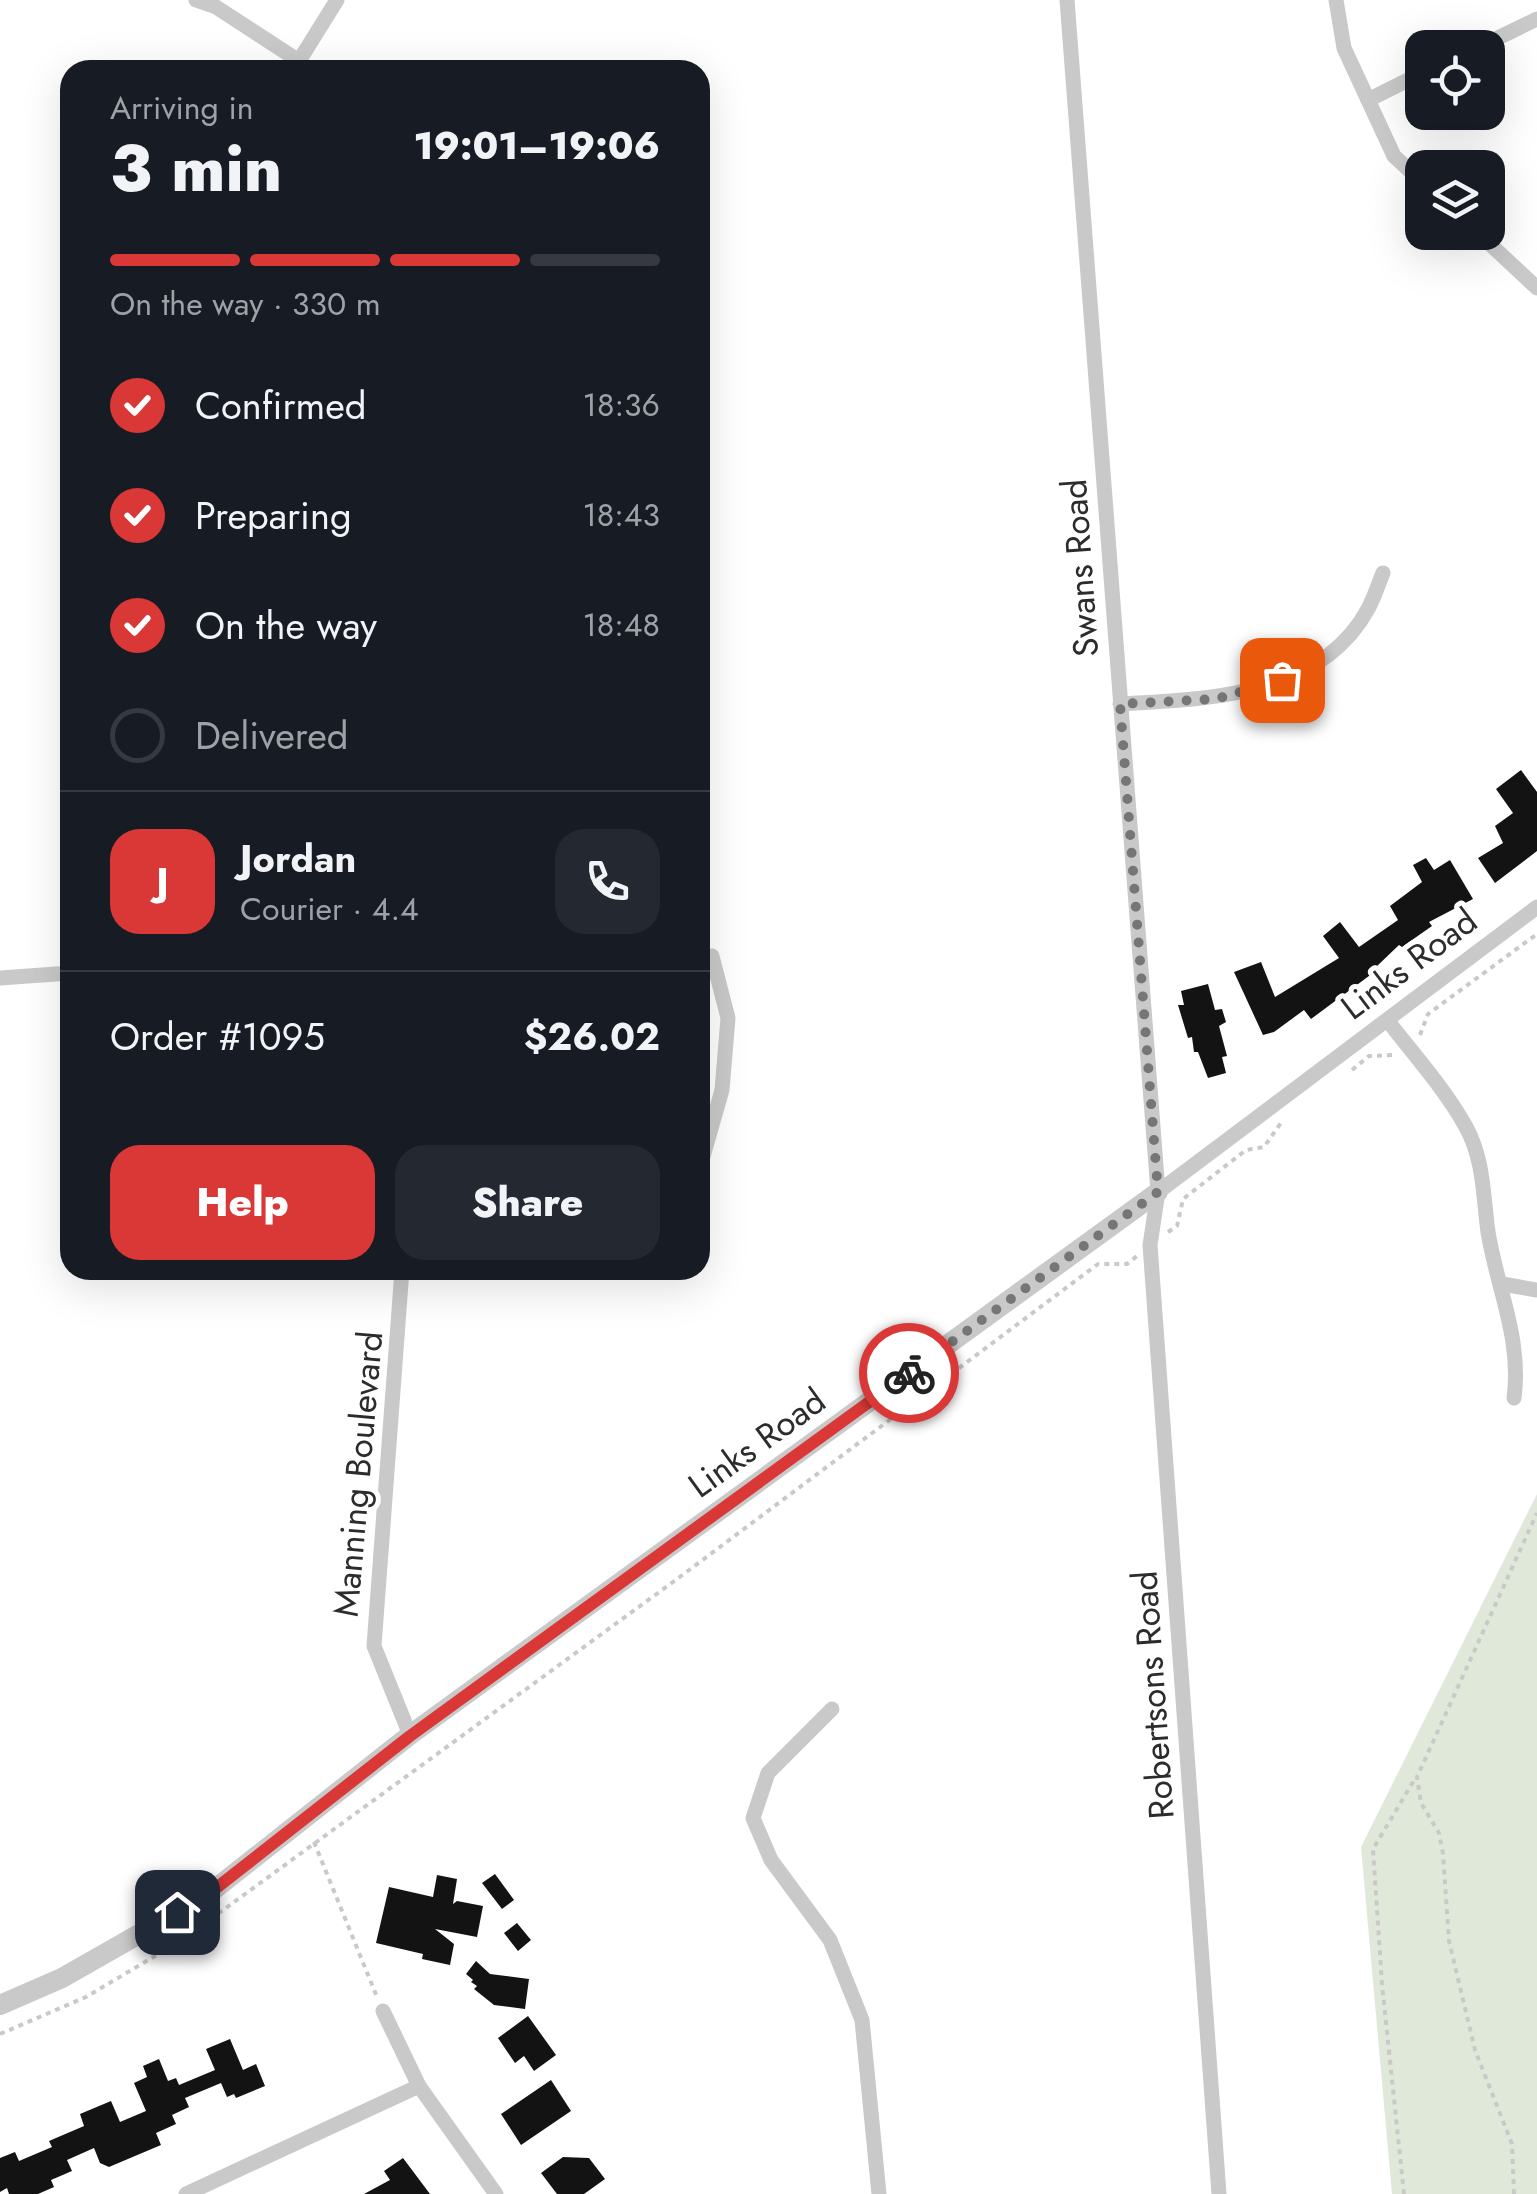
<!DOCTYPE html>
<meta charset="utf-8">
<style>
:root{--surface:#171b24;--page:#242831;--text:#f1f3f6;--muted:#9ea1a6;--line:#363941;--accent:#d93837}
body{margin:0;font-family:Jost,sans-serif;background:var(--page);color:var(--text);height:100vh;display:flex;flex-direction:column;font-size:38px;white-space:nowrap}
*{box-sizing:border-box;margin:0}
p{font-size:32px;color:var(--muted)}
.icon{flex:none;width:55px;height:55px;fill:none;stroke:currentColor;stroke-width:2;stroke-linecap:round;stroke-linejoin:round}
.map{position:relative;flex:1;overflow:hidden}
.sheet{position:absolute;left:60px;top:60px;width:650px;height:1220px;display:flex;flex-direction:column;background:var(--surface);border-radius:30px;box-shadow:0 10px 40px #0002}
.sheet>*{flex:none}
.controls{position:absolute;left:1405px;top:30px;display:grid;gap:20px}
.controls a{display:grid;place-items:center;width:100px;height:100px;border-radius:20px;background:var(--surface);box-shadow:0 10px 40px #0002;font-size:50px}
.pin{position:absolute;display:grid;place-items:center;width:85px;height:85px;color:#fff;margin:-42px;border-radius:20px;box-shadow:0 5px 15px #0006}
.courier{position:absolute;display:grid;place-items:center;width:100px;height:100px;margin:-50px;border:8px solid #d93837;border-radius:50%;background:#fff;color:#222;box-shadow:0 2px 12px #0007}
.summary em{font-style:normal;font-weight:800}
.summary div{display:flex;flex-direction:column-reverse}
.summary{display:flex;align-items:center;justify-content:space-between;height:170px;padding:0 50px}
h1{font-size:65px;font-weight:800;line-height:75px}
.bar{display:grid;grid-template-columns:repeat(4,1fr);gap:15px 10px;align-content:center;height:120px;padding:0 50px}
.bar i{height:12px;border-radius:8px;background:var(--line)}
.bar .active{background:var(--accent)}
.bar p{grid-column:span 4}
.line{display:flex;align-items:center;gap:25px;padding:0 50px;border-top:2px solid var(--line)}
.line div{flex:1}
.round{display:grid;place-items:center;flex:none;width:105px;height:105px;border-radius:30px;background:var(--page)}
ol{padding:0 50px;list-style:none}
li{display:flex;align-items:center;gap:30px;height:110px}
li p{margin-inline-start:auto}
li .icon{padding:10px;border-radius:50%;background:var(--accent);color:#fff;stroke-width:4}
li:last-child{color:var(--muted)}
li i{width:55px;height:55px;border:5px solid var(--line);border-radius:50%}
.button{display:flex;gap:20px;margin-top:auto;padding:20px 50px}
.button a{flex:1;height:115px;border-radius:30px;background:var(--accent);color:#fff;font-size:40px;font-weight:800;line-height:115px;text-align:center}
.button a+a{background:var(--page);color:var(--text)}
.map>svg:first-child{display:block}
.green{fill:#e0e9d9}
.building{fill:#131313}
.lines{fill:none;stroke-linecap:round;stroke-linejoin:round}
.path{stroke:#c9c9c9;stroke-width:4;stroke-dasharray:5 5;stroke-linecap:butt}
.minor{stroke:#c9c9c9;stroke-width:15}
.tertiary{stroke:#c9c9c9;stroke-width:20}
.done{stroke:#767676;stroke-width:10;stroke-dasharray:0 18}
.route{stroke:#d93837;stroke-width:12}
.labels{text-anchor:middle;stroke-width:10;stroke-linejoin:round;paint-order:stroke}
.street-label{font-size:35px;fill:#2c2c2c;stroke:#fff}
</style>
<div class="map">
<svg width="1537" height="2194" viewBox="0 0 1537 2194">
<rect width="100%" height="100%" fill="#fff"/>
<path class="green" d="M1537,1494V2194H1392L1361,1847Z"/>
<g class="building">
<path d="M1521,770L1537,792V851L1495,883L1478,858L1503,843L1495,826L1513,813L1496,789Z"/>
<path d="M1426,858L1434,870L1450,860L1473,899L1429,922L1432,926L1402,947L1399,945L1376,967L1377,970L1311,1019L1304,1010L1274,1032L1263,1035L1234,972L1261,962L1275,997L1339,958L1323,936L1340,922L1359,947L1398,920L1390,906L1422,882L1413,865Z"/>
<path d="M1208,984L1215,1010L1222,1009L1226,1022L1219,1026L1227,1056L1222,1057L1226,1073L1208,1078L1198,1052H1194L1192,1037L1188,1038L1178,1005H1184L1181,991Z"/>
<path d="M495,1874L514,1900L502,1909L482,1883Z"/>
<path d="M437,1875L457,1879L453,1904L457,1901L483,1906L477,1937L435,1929L454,1944L450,1965L422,1959L423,1954L376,1943L389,1887L433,1897Z"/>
<path d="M517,1923L531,1940L518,1951L504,1933Z"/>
<path d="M476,1961L490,1974L529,1979L525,2009L494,2005L474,1989L477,1986L471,1982L473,1980L466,1974Z"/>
<path d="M528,2016L556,2055L534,2071L524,2056L515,2063L498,2038Z"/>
<path d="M230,2039L243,2070L256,2064L265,2086L236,2098L234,2094L227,2097L221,2083L185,2098L189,2107L172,2115L176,2124L156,2133L161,2145L109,2167L100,2163L94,2148L67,2160L72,2171L51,2180L54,2187L38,2194H9L7,2188L0,2192V2158L15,2152L19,2161L52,2147L49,2141L84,2126L80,2114L111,2101L120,2122L146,2111L134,2083L147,2077L143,2066L159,2059L168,2081L176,2078L179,2085L215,2070L206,2049Z"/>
<path d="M551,2080L571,2111L521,2145L501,2114Z"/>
<path d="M563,2157L589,2158L605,2179L584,2194H557L541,2173Z"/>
<path d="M403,2158L430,2194H364L390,2180L384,2171Z"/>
</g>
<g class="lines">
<g class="path">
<path d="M1420,1035L1428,1014L1537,934"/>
<path d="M1352,1070L1369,1056L1393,1055"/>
<path d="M1168,1232L1177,1226L1183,1199L1246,1150L1264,1147L1283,1120"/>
<path d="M314,1842L377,1997"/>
<path d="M0,2034L86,1997L182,1940L673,1582L1098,1264H1127L1137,1256"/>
<path d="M1404,2194L1382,1984L1373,1849L1416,1777"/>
<path d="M1514,2194L1512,2144L1475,2050L1449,1941L1443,1854L1439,1833L1421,1803L1417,1777L1537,1513"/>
</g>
<g class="minor">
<path d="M196,0L216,7L299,61L304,70"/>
<path d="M1067,0L1158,1192L1150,1245L1219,2194"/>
<path d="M1336,0L1344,48L1394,156L1422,182"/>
<path d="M1477,48L1537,19"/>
<path d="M299,61L337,0"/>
<path d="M1368,100L1422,73"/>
<path d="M1477,232L1537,288"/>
<path d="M1120,704C1208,699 1320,697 1368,609C1374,598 1378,585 1383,573"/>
<path d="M0,978L70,973"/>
<path d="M1388,1021C1414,1055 1445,1089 1466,1127C1484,1160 1483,1195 1488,1232C1497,1288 1522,1339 1514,1398"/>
<path d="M700,1167L722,1090L728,1018L712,956"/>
<path d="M1158,1192L1537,907"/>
<path d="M402,1270L374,1646L410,1735"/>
<path d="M1502,1284L1537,1290"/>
<path d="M832,1709L768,1773L753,1818L771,1860L830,1940L862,2020L879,2194"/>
<path d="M383,2011L419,2086L496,2194"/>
<path d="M186,2194L419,2086"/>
</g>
<path class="tertiary" d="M0,2005L62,1978L206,1896L410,1735L1158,1192"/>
</g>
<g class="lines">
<path class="done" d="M909,1373L1158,1192L1120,704L1216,699L1282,680"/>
<path class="route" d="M177,1912L206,1896L410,1736L909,1373"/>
</g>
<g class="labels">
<g class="street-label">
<text transform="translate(1080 568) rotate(-94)" y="12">Swans Road</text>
<text transform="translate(1409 964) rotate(-37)" y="12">Links Road</text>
<text transform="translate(757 1443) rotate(-36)" y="12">Links Road</text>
<text transform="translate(358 1474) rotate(-85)" y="12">Manning Boulevard</text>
<text transform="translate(1153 1695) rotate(-94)" y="12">Robertsons Road</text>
</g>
</g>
</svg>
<div class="controls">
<a><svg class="icon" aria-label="locate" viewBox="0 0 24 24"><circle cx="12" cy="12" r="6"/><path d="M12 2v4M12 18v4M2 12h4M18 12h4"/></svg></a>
<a><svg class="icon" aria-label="layers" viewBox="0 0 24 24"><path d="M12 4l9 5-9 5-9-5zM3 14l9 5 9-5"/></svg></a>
</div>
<div class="pin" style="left:1282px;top:680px;background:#ea580c"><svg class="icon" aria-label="bag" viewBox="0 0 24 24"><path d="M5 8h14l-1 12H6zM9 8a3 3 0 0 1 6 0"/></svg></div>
<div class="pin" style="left:177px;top:1912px;background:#1f2937"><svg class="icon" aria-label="home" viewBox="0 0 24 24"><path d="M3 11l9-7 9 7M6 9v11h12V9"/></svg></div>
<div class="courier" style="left:909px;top:1373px"><svg class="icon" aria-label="bike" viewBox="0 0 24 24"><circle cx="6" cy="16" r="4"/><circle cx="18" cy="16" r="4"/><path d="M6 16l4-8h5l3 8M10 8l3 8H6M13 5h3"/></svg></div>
<section class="sheet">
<div class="summary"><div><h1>3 min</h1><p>Arriving in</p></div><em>19:01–19:06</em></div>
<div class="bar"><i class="active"></i><i class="active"></i><i class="active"></i><i></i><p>On the way · 330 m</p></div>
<ol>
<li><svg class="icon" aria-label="check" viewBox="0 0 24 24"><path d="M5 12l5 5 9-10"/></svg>Confirmed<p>18:36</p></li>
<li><svg class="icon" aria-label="check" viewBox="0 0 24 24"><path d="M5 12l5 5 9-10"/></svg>Preparing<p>18:43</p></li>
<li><svg class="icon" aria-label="check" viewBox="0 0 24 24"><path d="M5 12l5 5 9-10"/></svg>On the way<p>18:48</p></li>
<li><i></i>Delivered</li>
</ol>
<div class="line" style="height:180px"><b class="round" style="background:var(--accent);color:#fff">J</b><div><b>Jordan</b><p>Courier · 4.4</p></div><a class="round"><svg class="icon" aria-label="phone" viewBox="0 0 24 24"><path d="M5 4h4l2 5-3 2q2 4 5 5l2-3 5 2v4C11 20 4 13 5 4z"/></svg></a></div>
<div class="line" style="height:130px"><div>Order #1095</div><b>$26.02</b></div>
<div class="button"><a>Help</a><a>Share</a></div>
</section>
</div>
